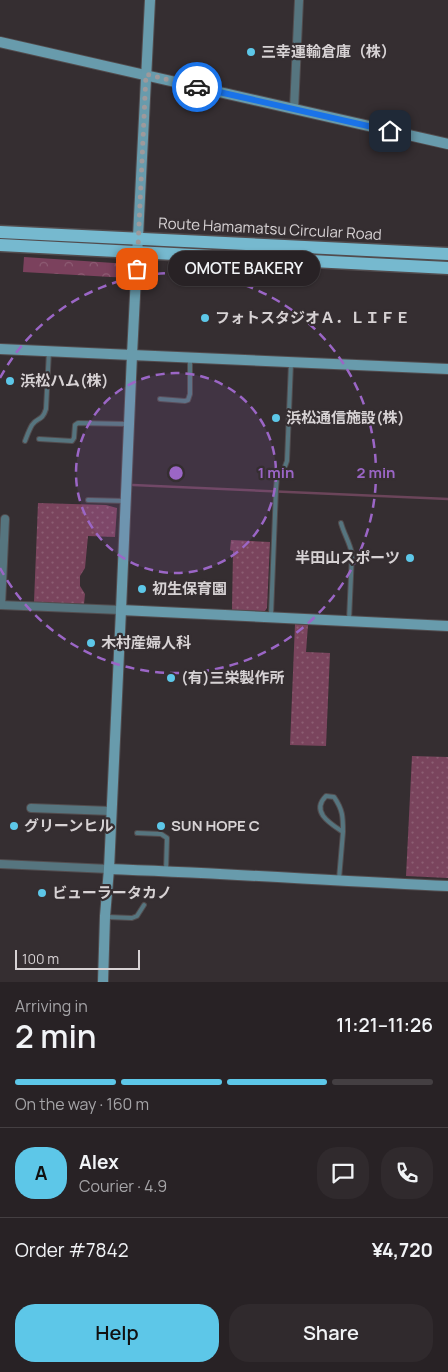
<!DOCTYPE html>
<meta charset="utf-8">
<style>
:root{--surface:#282225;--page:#302a2d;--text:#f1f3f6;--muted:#a5a4a7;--line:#443f42;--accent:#5dc7e8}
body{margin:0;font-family:Manrope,"Noto Sans JP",sans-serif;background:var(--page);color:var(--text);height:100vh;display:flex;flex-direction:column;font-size:19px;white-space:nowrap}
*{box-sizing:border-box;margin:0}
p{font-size:16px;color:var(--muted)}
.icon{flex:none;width:28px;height:28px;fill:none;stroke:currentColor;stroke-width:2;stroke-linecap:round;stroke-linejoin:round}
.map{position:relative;height:982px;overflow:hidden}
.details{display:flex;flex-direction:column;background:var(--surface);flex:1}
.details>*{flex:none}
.scale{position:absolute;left:15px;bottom:12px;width:125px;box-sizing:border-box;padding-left:5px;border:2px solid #d7d2d4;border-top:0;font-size:14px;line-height:18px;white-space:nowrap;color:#d7d2d4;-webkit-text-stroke:4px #352e31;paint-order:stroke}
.pin{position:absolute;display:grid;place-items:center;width:42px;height:42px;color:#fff;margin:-21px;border-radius:10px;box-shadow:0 2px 8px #0006}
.courier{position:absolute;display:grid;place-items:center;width:50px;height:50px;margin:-25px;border:4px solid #1a73e8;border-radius:50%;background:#fff;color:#222;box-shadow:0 1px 6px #0007}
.bubble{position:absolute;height:35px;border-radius:18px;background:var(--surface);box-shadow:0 1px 4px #0004,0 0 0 1px var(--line);font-size:16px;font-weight:600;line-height:35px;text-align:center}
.summary em{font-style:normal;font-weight:600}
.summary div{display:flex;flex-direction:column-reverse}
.summary{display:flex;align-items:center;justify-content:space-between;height:85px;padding:0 15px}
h1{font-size:32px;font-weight:600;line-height:38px}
.bar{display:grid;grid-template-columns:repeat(4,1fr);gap:8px 5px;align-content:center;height:60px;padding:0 15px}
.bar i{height:6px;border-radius:4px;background:var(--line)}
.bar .selected{background:var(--accent)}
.bar p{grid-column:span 4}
.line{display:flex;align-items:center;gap:12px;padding:0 15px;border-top:1px solid var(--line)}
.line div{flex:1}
.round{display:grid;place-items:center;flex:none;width:52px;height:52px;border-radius:20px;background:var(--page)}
.primary-button{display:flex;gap:10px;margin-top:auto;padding:10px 15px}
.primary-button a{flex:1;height:58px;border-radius:20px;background:var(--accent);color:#111;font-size:20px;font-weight:600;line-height:58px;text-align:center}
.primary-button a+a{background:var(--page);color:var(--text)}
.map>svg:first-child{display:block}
.grass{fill:url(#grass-dots)}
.forest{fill:url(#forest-crowns)}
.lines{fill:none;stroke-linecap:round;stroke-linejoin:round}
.stream{stroke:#6b455a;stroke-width:2.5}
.lane-casing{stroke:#524c4e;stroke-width:6}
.street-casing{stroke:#524c4e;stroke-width:10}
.secondary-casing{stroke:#524c4e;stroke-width:12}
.primary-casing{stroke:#524c4e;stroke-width:15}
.lane{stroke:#56757f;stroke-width:4}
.street{stroke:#56757f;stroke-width:8}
.secondary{stroke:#689bac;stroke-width:10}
.primary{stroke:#76b9cf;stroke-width:12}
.done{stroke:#9e999b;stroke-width:5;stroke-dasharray:0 9}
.route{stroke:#1a73e8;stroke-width:6}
.ring{fill:none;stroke:#9b66c6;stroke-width:2.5;stroke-dasharray:9 6}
.poi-dot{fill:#5dc7e8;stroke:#352e31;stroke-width:2}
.labels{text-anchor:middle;stroke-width:4.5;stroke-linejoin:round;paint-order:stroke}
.poi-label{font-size:15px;font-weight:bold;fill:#d7d2d4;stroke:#352e31;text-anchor:start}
.street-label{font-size:15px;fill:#d7d2d4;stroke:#352e31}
.centre{fill:#9b66c6;stroke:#352e31;stroke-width:2.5}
.ring-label{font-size:15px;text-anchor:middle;font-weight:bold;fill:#9b66c6;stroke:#352e31;stroke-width:4.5;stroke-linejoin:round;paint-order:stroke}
</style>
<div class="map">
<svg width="448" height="982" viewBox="0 0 448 982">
<defs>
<pattern id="grass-dots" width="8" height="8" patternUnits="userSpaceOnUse" patternTransform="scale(1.25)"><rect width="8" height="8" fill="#7a445d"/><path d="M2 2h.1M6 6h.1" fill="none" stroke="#8c5e73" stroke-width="1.8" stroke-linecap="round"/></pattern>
<pattern id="forest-crowns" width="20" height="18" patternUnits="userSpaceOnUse" patternTransform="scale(1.25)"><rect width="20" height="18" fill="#7b415d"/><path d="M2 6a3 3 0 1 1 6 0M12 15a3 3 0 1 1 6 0" fill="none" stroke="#8d5c73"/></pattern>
</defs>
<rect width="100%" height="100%" fill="#352e31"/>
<g class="grass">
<path d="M38,503L106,505L117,508L115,537L88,536L85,568L80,576V586L85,594L84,604L34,602Z"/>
<path d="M231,540L270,542L267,608L265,611L232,610L233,551L230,550Z"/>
<path d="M295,624L308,625L306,652L330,653L326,746L290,745Z"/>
<path d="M412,756L448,757V878L406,876Z"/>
</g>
<path class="forest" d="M24,257L129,264V278L23,272Z"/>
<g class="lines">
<path class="stream" d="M133,485L448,499"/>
<defs>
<g id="lane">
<path d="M160,399L185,401L188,400L190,394V358"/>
<path d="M39,439L72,441L74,438L75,425L78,423L127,424"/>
<path d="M25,441C27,436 29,430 32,425C37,417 42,422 46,409L49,351"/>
<path d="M88,500L126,501"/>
<path d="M341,523C344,534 350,543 352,554L349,620"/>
<path d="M271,615L276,489L277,477L279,473L284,469L287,461L291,363"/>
<path d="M137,833L161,834L167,838L166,871"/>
<path d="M339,879L343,832C331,824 310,812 326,796L334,797C343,810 343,817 343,832"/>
<path d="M107,917L132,918L137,916L144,905"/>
</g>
<g id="street">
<path d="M294,109L299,0"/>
<path d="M0,605L121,610"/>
<path d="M1,605L5,519"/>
<path d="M31,808L111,811"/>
<path d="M0,864L109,869"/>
</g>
<g id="secondary">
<path d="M0,42L448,144"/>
<path d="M0,349L132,355L150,0"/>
<path d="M121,610L132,355L448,369"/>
<path d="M109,869C222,873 335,881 448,886"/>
<path d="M103,982L105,916L109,869L121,610L448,626"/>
</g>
<g id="primary">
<path d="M0,232L448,254"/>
<path d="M0,245L448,268"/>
</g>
</defs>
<use href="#lane" class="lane-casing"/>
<use href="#street" class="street-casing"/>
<use href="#secondary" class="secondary-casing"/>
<use href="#primary" class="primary-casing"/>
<use href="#lane" class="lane"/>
<use href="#street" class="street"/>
<use href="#secondary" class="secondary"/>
<use href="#primary" class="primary"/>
</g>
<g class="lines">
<path class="done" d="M137,269L146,74L197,87"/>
<path class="route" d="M197,87L390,131"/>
</g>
<circle cx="176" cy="473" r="100" fill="#9b66c6" fill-opacity=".12"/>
<g class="ring">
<circle cx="176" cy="473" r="100"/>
<path d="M0 378A200 200 0 1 1 0 568"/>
</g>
<g class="poi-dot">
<circle cx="251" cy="52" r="5"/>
<circle cx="205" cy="318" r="5"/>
<circle cx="10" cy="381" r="5"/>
<circle cx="276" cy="418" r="5"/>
<circle cx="410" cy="558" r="5"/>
<circle cx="142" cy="589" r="5"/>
<circle cx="91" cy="643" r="5"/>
<circle cx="171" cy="678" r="5"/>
<circle cx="14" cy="826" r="5"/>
<circle cx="161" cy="826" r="5"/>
<circle cx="42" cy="893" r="5"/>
</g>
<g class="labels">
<g class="poi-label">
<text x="261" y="57">三幸運輸倉庫（株）</text>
<text x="215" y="323">フォトスタジオＡ．ＬＩＦＥ</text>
<text x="20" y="386">浜松ハム(株)</text>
<text x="286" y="423">浜松通信施設(株)</text>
<text x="400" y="563" text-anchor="end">半田山スポーツ</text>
<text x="152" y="594">初生保育園</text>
<text x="101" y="648">木村産婦人科</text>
<text x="181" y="683">(有)三栄製作所</text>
<text x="24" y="831">グリーンヒル</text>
<text x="171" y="831">SUN HOPE C</text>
<text x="52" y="898">ビューラータカノ</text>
</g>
<g class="street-label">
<text transform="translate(270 229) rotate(3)" y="5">Route Hamamatsu Circular Road</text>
</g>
</g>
<circle cx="176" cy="473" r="8" class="centre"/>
<g class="ring-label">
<text x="276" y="478">1 min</text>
<text x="376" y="478">2 min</text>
</g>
</svg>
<div class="scale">100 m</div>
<div class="pin" style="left:137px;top:269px;background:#ea580c"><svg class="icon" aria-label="bag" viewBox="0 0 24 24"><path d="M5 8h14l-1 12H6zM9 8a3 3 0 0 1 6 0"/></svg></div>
<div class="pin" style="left:390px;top:131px;background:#1f2937"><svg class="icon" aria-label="home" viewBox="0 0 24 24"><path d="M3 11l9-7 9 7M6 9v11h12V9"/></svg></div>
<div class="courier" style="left:197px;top:87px"><svg class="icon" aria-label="car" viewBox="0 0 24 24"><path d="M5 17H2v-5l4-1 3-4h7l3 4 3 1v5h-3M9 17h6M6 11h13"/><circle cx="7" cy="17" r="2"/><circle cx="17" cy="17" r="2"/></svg></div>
<div class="bubble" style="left:168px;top:251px;width:152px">OMOTE BAKERY</div>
</div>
<section class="details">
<div class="summary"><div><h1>2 min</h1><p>Arriving in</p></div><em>11:21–11:26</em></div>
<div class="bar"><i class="selected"></i><i class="selected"></i><i class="selected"></i><i></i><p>On the way · 160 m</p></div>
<div class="line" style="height:90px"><b class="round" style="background:var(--accent);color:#111">A</b><div><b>Alex</b><p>Courier · 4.9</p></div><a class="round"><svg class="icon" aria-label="chat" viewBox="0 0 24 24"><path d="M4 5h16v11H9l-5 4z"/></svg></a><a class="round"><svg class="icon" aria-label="phone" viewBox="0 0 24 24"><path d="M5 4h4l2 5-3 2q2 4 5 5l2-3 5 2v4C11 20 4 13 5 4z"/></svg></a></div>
<div class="line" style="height:65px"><div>Order #7842</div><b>¥4,720</b></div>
<div class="primary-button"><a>Help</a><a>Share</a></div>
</section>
